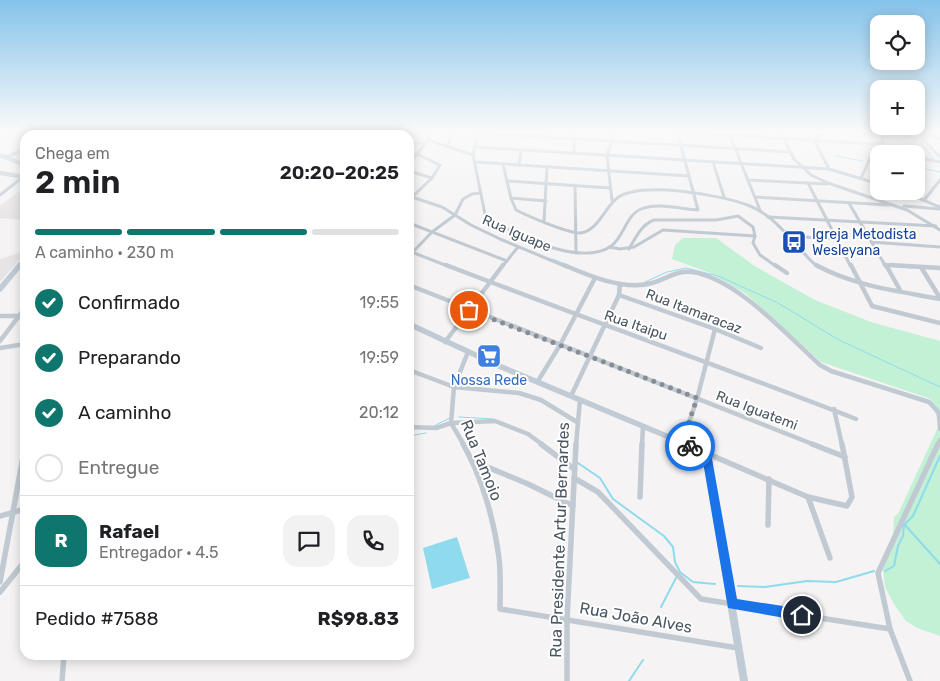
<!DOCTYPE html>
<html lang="pt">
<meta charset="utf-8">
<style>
:root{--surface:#fff;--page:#f2f2f2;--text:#202124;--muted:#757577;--line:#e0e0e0;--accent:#0f766e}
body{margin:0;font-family:Rubik,sans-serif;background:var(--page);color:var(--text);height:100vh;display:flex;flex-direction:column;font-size:19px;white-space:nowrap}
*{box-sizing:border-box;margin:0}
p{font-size:16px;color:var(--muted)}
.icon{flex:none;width:28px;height:28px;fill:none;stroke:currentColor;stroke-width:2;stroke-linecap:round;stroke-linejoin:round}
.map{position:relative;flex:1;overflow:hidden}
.sheet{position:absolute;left:20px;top:130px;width:394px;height:530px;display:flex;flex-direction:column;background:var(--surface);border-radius:15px;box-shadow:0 2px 12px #0003}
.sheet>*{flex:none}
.fabs{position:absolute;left:870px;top:15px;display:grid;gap:10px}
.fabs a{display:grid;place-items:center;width:55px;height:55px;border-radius:10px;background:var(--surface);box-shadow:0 2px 12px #0003;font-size:25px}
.pin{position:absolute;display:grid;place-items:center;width:42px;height:42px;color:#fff;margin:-21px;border:2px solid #fff;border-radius:50%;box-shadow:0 1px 5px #0007}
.courier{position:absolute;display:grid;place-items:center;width:50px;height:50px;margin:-25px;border:4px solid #1a73e8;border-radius:50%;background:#fff;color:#222;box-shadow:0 1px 6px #0007}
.headline em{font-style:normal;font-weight:600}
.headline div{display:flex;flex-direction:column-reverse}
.headline{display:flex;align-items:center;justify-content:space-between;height:85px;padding:0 15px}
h1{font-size:32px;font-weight:600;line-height:38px}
.bar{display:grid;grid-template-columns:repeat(4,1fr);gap:8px 5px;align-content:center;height:60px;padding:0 15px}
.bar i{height:6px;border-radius:4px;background:var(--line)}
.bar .current{background:var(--accent)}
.bar p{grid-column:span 4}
.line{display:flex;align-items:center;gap:12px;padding:0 15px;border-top:1px solid var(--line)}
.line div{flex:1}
.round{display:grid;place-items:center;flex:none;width:52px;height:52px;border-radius:15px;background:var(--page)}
ol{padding:0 15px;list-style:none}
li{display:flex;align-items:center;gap:15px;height:55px}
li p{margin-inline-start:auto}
li .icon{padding:5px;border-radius:50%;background:var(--accent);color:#fff;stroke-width:4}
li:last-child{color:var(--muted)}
li i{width:28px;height:28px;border:2px solid var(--line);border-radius:50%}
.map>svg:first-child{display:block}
.education{fill:#e6e4e5}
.green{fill:#c3f1d5}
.water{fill:#90daee}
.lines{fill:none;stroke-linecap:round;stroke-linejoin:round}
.stream-far1{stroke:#90daee;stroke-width:1}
.stream{stroke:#90daee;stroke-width:2}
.street-far2{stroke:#c1cad2;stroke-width:3}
.street-far1{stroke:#c1cad2;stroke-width:4.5}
.street{stroke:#c1cad2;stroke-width:5.5}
.secondary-far2{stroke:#c1cbd6;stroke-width:4.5}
.secondary-far1{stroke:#c1cbd6;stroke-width:5.5}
.secondary{stroke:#c1cbd6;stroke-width:8}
.route{fill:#1a73e8}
.done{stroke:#868d94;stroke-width:5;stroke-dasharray:0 9}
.labels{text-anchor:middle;stroke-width:4;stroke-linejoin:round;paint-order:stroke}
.street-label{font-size:14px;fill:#4a5661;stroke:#fff}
.transit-label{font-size:14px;fill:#164399;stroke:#fff;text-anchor:start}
.shop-label{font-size:14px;fill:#366cbe;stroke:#fff}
.near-street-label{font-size:16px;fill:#4a5661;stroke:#fff}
</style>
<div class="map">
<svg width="940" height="681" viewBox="0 0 940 681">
<rect width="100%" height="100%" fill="#f5f3f3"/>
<g class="education">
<path d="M340,131H424L421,141L409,138V135L339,134Z"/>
<path d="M25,187V220L0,218V206Z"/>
<path d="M25,251V254L0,282V259Z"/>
</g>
<path class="green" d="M683,238H716L756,267L815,300L871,322L940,341V636L917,628L906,621L894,604L885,587L883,569L893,537L894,517L898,514L939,425L931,399L821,362L746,294L710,273L672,259L675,245Z"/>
<path class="water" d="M457,537L470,578L432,589L423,548Z"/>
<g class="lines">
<g class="stream-far1">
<path d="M911,131L934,159"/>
<path d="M912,131H918"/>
<path d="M923,131H940"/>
<path d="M836,156L863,161"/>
<path d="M870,161L879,162"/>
<path d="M916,167L940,172"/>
<path d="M552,259L563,263"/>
<path d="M645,282L667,272L686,268L718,276L778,303L839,340L940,387"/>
<path d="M459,417L493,419"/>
<path d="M434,426L450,418"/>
<path d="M409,436L426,433"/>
</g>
<g class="stream">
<path d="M578,463L600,478L613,499L664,536L673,547L675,562L680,572L693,582L715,584"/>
<path d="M905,525L940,564"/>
<path d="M885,571L894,566L898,546L903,536L904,525L913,516L940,456"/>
<path d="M738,586L765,587L807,581L836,582L874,571"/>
<path d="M661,607L677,576"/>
<path d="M629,681L643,660"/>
</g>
<g class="street-far2">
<path d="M22,131L32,135"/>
<path d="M86,131L98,135"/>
<path d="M282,131L345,135"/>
<path d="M428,131V140L473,155L485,214C509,235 579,266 610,247C624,238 625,216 641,209C657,202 681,209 698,210L677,131"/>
<path d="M574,131V153"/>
<path d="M659,131L874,144L883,142L882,138L874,131"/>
<path d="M728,131L760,210"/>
<path d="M780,131L794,159L811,175L828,183L907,210L940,230"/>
<path d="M826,131L814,140L829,169L879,184"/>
<path d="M477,133L791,152"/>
<path d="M55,135L63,131"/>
<path d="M129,135L136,131"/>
<path d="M164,135L169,131"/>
<path d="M270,135L273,131"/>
<path d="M940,138L925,136L922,138L940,157"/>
<path d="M409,142L425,144"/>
<path d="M448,147L452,131"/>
<path d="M475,147L829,169"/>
<path d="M409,154H417L440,165L432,178L409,200"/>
<path d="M473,155L478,132"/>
<path d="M6,157L25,149"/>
<path d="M916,157L940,162"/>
<path d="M475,162L689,176"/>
<path d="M713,162L724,197"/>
<path d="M409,164L428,140"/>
<path d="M503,164L511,198L516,210C528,216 569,234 581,233C597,231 605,208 616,199C638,180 724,195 750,206C770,214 785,232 799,248C805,254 811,262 818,267"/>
<path d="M519,165L521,150"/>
<path d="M409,171L432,178"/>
<path d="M861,178L872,154"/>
<path d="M748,180L827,184"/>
<path d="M507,181L610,188"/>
<path d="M808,183L851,267"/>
<path d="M575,185L576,253"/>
<path d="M901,191L940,207"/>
<path d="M0,195L23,177"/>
<path d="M409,196L442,207L471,225L500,239L567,267"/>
<path d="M755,197L889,205"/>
<path d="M511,198L546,201"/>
<path d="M925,199L940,180"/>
<path d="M612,200L607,156L615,131"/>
<path d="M849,203L886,267"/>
<path d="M904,206L940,209"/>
<path d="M768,217L936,226"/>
<path d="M544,221L547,167"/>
<path d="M409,223L507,261"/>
<path d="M788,236L837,239"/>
<path d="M871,242L940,247"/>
<path d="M609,247L620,249L634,247L663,230L755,236"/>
<path d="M629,249C636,237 641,225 654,220H716L738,216L753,227L755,236L753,243L760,255L777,267"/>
<path d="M409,251L450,267"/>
<path d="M409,256L432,232L455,215L463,199L472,194L480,193"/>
<path d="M884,265L913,267"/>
<path d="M502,267L518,247"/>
</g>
<g class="street-far1">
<path d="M446,265C583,318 720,366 856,419"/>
<path d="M564,265C589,276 625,291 652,283C667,279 676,270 692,272C736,278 787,335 820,365L831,371L929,402L939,413L940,429"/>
<path d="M775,265L787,273"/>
<path d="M816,265C854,286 898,291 940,299"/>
<path d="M851,265L872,306L940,323"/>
<path d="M886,265L900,290"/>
<path d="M890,265L940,268"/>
<path d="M921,267L940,298"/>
<path d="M409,285L815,445"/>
<path d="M619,295L715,329L761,348"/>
<path d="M0,316H25"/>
<path d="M0,341L25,308"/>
<path d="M445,342L503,265"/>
<path d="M0,348L25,344"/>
<path d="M409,370L454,387L519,393L541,400L577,422"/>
<path d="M538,381L560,345L595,278"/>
<path d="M571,396L619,295L620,284"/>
<path d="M834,409L842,445"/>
<path d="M409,427L436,428L451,423L495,421L528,434L543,445"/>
<path d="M682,443L697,399L715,329"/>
<path d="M464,445L451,423L454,387L468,352"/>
<path d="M576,445L580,400"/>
<path d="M642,445L643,426"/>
<path d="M938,445L940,440"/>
</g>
<g class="street">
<path d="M463,444C482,477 494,520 499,558C501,575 500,592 500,609L738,648"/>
<path d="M541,444L574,469"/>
<path d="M812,444L845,457"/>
<path d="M706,453L808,497L847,506L852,497L842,444"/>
<path d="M473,461L528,484L573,506"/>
<path d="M574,478L598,492L701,599L890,629"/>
<path d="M640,497L642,444"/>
<path d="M808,497L830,558"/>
<path d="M0,516L25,509"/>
<path d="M768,525L769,479"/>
<path d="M0,582L25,446"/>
<path d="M0,592L25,561"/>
<path d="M62,681L64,655"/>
<path d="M567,681V619L576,444"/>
<path d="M910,681L890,629L878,573L938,444"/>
</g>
<g class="secondary-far2">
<path d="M0,155L25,165"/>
<path d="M0,173L25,177"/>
<path d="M19,267L25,260"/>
</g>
<g class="secondary-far1">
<path d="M0,289L20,265"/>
<path d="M409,324L499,366L688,445"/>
</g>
<path class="secondary" d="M685,444L706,453L744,681"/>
</g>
<linearGradient id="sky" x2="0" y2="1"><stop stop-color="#85c3ea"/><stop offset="0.58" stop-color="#fafafa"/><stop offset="1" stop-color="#fafafa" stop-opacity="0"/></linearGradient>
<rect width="940" height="226" fill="url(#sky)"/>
<path class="route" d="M690,442L709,450L711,453L737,599L802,609L806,611L808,615L806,619L802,621L728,608L702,456L686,449V443Z"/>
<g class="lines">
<path class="done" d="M469,310L697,398L682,443L690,446"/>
</g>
<defs>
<symbol id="bus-square" viewBox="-11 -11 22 22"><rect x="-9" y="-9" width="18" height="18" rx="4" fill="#1a4fb4" stroke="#fff"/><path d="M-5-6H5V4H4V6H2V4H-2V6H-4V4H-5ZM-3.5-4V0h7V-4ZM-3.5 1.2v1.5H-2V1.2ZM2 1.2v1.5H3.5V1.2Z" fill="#fff"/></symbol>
<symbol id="supermarket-square" viewBox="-11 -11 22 22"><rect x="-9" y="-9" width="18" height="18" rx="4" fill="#3f7fe0" stroke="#fff"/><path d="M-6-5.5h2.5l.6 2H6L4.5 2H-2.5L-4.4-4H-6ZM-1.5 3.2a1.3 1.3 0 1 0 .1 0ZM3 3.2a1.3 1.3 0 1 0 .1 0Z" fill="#fff"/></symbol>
</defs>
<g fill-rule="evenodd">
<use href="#bus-square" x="780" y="228" width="28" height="28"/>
<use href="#supermarket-square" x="475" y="342" width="28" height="28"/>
</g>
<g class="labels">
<g class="street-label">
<text transform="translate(517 233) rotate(23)" y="5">Rua Iguape</text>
<text transform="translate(694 311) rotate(21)" y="5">Rua Itamaracaz</text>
<text transform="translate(636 325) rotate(19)" y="5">Rua Itaipu</text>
<text transform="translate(757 410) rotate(21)" y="5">Rua Iguatemi</text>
</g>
<g class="transit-label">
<text x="812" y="239">Igreja Metodista<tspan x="812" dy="16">Wesleyana</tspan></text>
</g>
<g class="shop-label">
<text x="489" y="385">Nossa Rede</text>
</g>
<g class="near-street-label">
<text transform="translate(482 460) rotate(68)" y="6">Rua Tamoio</text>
<text transform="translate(559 540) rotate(-88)" y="6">Rua Presidente Artur Bernardes</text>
<text transform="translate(636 617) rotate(10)" y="6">Rua João Alves</text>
</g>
</g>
</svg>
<div class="fabs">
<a><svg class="icon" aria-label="locate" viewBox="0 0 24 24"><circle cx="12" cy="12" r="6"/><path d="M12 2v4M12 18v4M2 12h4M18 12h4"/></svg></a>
<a>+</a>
<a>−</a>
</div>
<div class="pin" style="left:469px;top:310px;background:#ea580c"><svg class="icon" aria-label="bag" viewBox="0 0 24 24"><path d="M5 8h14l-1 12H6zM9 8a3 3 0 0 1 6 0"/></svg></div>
<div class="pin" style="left:802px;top:615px;background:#1f2937"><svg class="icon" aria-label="home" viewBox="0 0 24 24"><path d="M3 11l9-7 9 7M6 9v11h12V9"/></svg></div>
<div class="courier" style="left:690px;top:446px"><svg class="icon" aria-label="bike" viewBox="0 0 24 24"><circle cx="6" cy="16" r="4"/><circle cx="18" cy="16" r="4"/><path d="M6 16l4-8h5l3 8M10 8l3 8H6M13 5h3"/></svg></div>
<section class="sheet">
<div class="headline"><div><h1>2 min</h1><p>Chega em</p></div><em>20:20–20:25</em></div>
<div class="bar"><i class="current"></i><i class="current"></i><i class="current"></i><i></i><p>A caminho · 230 m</p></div>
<ol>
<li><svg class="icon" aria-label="check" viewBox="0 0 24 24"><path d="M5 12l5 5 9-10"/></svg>Confirmado<p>19:55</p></li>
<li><svg class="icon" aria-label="check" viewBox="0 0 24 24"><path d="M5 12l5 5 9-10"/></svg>Preparando<p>19:59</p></li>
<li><svg class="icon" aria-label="check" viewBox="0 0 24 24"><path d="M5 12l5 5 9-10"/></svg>A caminho<p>20:12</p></li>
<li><i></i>Entregue</li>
</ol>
<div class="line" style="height:90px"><b class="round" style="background:var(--accent);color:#fff">R</b><div><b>Rafael</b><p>Entregador · 4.5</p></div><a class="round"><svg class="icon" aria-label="chat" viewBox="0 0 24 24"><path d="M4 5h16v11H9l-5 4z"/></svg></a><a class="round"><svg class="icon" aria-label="phone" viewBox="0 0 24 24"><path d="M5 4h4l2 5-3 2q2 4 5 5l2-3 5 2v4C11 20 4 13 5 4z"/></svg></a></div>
<div class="line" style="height:65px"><div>Pedido #7588</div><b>R$98.83</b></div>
</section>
</div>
